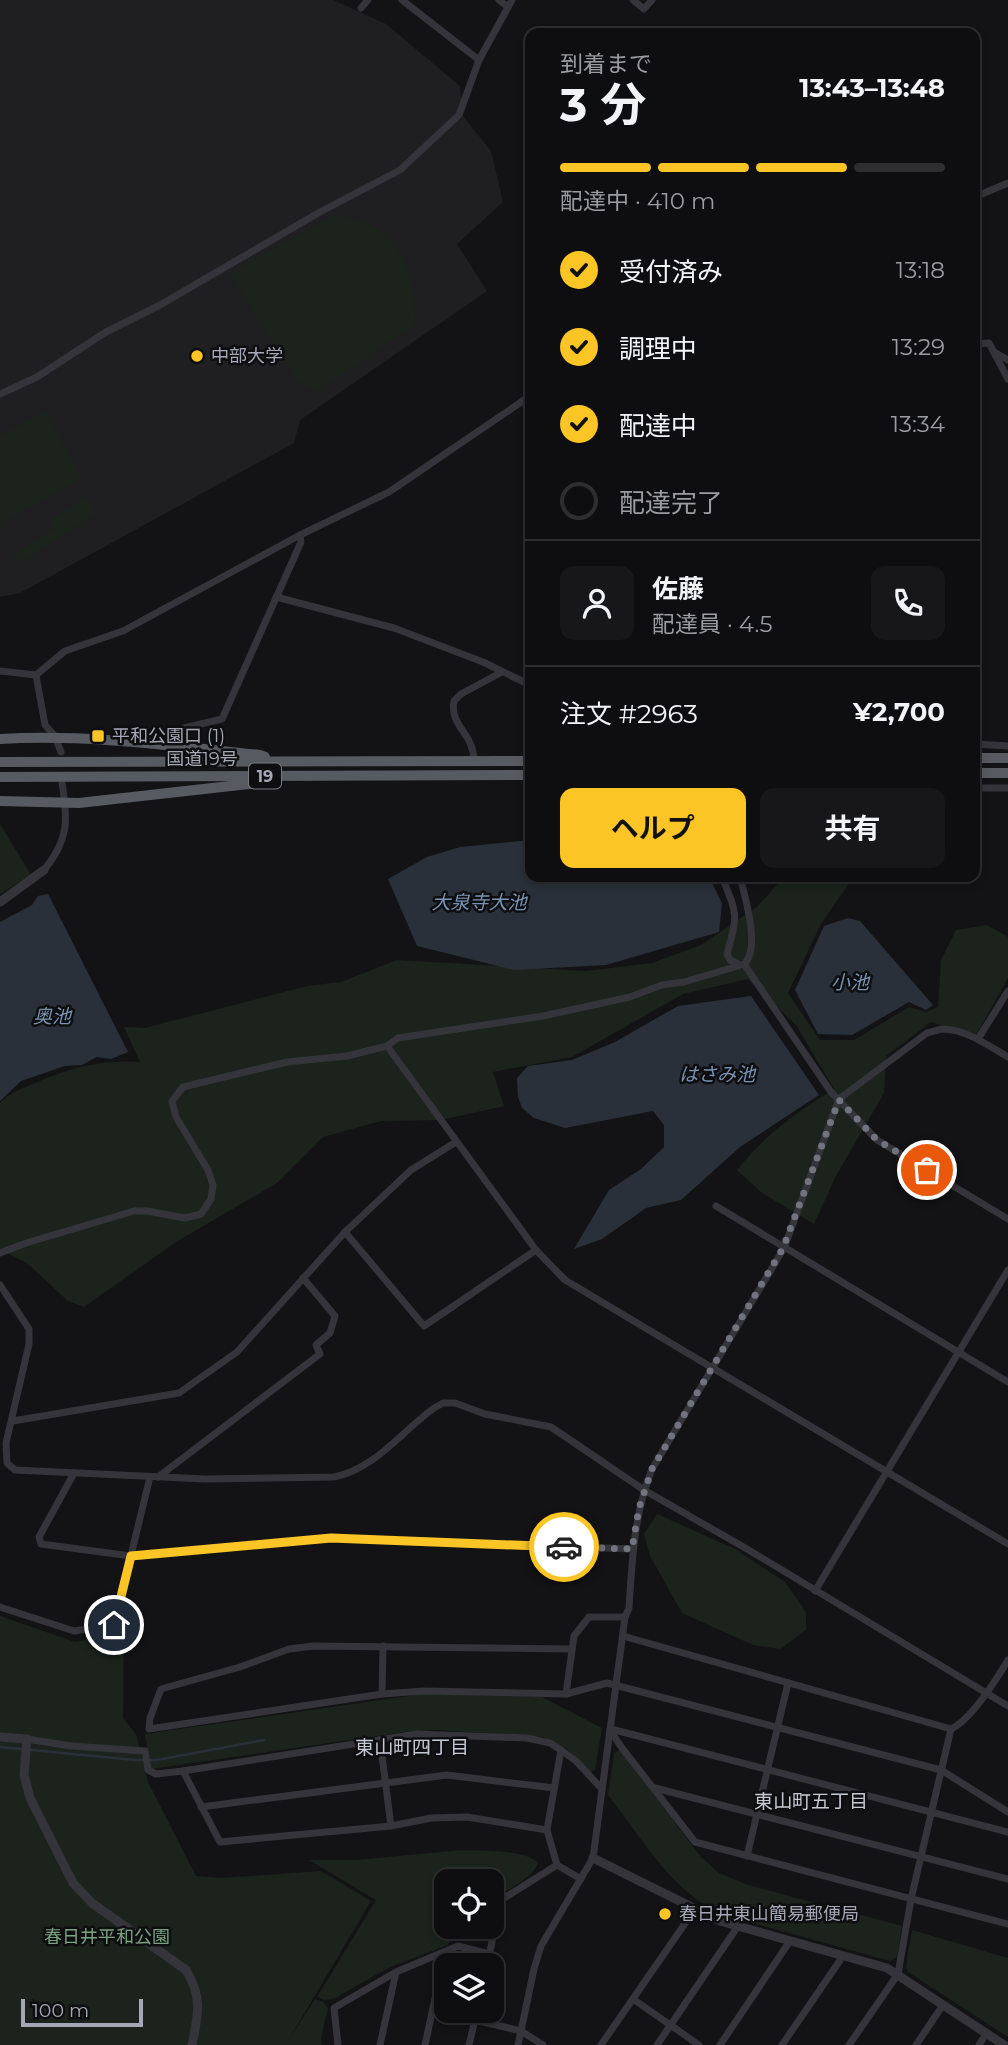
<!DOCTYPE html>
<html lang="ja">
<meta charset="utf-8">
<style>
:root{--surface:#0e0e10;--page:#171719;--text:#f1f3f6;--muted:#9b9c9f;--line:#2e2e30;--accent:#fbc525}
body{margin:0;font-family:Montserrat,"Noto Sans JP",sans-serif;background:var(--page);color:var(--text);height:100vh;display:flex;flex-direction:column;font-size:26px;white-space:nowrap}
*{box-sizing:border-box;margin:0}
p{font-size:23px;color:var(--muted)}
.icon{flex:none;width:38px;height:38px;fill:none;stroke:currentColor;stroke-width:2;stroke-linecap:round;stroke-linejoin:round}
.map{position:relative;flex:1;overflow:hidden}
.drawer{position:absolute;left:525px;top:28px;width:455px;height:854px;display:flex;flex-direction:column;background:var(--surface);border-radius:14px;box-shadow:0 4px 10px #0003,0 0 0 2px var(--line)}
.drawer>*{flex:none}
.buttons{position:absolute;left:434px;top:1869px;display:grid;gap:14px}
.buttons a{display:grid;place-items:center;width:70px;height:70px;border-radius:14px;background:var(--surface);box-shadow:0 4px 10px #0003,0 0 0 2px var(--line);font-size:35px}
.scale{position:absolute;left:21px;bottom:18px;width:122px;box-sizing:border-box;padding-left:7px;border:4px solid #a4a8b6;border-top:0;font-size:19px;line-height:24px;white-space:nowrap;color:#a4a8b6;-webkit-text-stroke:5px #0e0e10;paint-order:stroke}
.pin{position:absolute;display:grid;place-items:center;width:60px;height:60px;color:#fff;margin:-30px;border:4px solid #fff;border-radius:50%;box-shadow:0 2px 7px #0007}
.courier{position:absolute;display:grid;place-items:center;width:70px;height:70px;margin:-35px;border:5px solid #fbc525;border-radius:50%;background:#fff;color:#222;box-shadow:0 2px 9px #0007}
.summary em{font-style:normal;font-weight:700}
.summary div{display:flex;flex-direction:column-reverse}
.summary{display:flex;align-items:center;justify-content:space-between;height:119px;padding:0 35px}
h1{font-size:46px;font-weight:700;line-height:52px}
.bar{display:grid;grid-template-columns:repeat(4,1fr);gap:10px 7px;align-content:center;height:84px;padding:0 35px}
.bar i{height:9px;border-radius:5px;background:var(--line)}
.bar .active{background:var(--accent)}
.bar p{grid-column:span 4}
.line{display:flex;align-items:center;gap:18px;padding:0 35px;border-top:2px solid var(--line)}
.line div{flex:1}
.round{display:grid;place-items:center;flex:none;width:74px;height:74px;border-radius:14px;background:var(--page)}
ol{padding:0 35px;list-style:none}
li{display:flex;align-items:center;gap:21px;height:77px}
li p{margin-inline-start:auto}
li .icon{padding:7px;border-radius:50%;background:var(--accent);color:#111;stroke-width:4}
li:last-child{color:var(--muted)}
li i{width:38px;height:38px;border:4px solid var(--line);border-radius:50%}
.primary-button{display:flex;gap:14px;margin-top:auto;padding:14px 35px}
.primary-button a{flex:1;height:80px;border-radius:14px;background:var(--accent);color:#111;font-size:28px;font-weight:700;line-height:80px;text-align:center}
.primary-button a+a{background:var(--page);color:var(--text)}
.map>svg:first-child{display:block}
.built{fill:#1f1f22}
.green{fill:#1b231c}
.water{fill:#293039}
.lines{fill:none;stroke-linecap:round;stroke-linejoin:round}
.stream{stroke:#293039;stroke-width:2.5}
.minor{stroke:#34343a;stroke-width:7}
.tertiary{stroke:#34343a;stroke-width:9}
.trunk{stroke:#585a62;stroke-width:10}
.done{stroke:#71747e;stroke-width:7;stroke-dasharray:0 12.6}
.route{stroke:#fbc525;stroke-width:9}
.poi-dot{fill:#fbc525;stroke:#0e0e10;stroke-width:2.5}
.labels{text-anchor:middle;stroke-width:5;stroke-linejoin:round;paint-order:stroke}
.shield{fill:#0e0e10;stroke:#777a84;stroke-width:2}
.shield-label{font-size:16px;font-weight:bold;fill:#a4a8b6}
.poi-label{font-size:18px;fill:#a4a8b6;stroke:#0e0e10;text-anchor:start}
.street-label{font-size:18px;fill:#a4a8b6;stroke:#0e0e10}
.park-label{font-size:18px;fill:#7aa27f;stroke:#0e0e10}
.water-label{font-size:19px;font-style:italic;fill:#7893b3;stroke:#0e0e10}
.neighbourhood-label{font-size:19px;fill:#c5c7d2;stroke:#0e0e10}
</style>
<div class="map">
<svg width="1008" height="2045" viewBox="0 0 1008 2045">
<rect width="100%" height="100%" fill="#131315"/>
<path class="built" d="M0,0H333L386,24L460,86L463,116L491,151L503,202L457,244L487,291L300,420L294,443L20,593L0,597Z"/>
<g class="green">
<path d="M334,215C345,218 360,219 371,225C408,246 415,285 416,324L316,392L296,379L230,273Z"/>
<path d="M45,411L82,478L0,524V436Z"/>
<path d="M86,497L96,514L19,564L13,555L54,528L50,520Z"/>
<path d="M0,824L31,875L0,894Z"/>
<path d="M784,877H847L850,882L821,924L788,993L820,1040H854L909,1007L926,1012L938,1007L941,960L956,930L987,925L1008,937V978L975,1037L931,1022L886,1056L884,1093L836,1176L814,1224L762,1193L737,1170C767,1133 794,1114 834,1089L796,1025L748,979L683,994L572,1057L493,1072L504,1106L441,1120L381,1121L323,1137L277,1183L176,1242L84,1307L68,1301L28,1264L0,1249V1103C10,1093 20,1089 33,1084C68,1068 102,1059 140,1062L124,1027L145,1028L307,986L341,982L397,960L586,971L652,963L701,945L758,906Z"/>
<path d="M657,1514L735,1549L785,1582L806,1612V1630L780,1649L753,1645L682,1613L650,1556L644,1534Z"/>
<path d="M0,1616L75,1642L124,1631L123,1718L136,1734L148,1782L196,1876L222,1878L321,1871L371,1901L288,2041L315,1999L323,2002L328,2008L321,2038L322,2045H0Z"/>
<path d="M422,1694L542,1697L602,1728L595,1770L590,1772L566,1748L543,1737L436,1730L411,1731L151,1769L145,1734Z"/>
<path d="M620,1750L700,1856L719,1873L748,1885L902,1926L897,1957L890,1961L724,1915C672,1893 642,1838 608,1795L614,1753Z"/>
<path d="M461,1850C480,1851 526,1849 538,1863C534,1877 505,1892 492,1899V1881H446V1927H457L448,1945L390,1967L335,1998L325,2000L317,1997L376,1900L309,1860H357Z"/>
<path d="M912,1930L1008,1958V2037L908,1972L906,1966Z"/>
</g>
<g class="water">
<path d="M530,840V877H709L722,903L719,932L606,965L514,970L417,946L388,879L427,857L460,847Z"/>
<path d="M48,894L128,1052L111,1059L97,1057L82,1065L65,1066L21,1081L0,1101V922L32,905L38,896Z"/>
<path d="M848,918L860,921L933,1005L926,1010L909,1002L852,1035L818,1034L795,990L824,926Z"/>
<path d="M751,996L819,1095L740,1147L681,1200L646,1208L602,1239L574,1249L609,1190L641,1169L664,1147V1125L653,1111L565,1128L534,1118L522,1108L518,1097L517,1078L528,1066L572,1060L615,1042L678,1006Z"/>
</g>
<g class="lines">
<path class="stream" d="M0,1747L135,1760H157L264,1740"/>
<g class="minor">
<path d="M402,0L479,60"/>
<path d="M499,0L508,7"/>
<path d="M633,0L644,9L652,0"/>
<path d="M361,8L368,0"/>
<path d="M975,197L1008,183"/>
<path d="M975,344L989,343L1008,379"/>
<path d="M994,352L1008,360"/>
<path d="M0,394L37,377L106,332L160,305L320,212L400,170L459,115L479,60L512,0"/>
<path d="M276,597L394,628L483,662L530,685"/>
<path d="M0,671L36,675L65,651L123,631L300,535L389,492L530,396"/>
<path d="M36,675L45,725L55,736L61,752"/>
<path d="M171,744L176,732L184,728L222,719L301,542L300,535"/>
<path d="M975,744L1008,746"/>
<path d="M474,761C474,733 449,726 454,701L461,694L502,672"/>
<path d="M975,788H1008"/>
<path d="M44,870C69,840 68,820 62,783"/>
<path d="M722,877C738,916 738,914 727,954L730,960L740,965"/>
<path d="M740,877C745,897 761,949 744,964"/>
<path d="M744,964L831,1092L877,1140L1008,1219"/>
<path d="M978,1039L1008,991"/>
<path d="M387,1046L536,1250L565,1280L1008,1544"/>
<path d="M716,1206L1008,1382"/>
<path d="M345,1232L424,1326L536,1250"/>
<path d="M0,1253L26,1243L134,1211H147L185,1218L201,1214L211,1199L213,1185L208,1170L176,1117L172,1101L183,1087L287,1062L347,1056L387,1046L398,1038L543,1016L630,997L662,985L684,982L738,966"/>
<path d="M0,1285L29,1329V1344L6,1443L7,1463L15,1470L205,1479L334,1477C375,1469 401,1432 434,1408L443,1403H455L485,1414L551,1427L644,1490L747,1549L1008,1706"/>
<path d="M13,1421L179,1393L237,1352L345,1232L411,1170L456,1142"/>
<path d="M74,1473L39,1537L41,1544L131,1556L331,1538L632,1549"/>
<path d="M158,1477L320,1354L316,1345L330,1333L335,1316L303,1278"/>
<path d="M815,1591L1008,1270"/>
<path d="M0,1607L74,1631L114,1625L150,1477"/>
<path d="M623,1636L951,1729C971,1720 996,1680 1008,1660"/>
<path d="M572,1649L313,1646L289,1649L240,1667L161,1689L150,1718L149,1729L382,1694L424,1691L566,1694L607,1683L941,1770L1008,1812"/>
<path d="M382,1694L383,1646"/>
<path d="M566,1694L574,1636L589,1617H625"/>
<path d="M611,1729L1008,1832"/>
<path d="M610,1730L622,1748L695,1842L1008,1924"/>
<path d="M27,1739L71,1746L145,1751L148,1770L156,1774L183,1771"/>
<path d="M380,1740L391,1826"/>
<path d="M561,1750L547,1830L557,1865L581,1879"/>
<path d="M655,1788L1008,1879"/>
<path d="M201,1807L447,1775L554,1788"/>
<path d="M547,1830L467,1817L431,1818L391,1826L220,1842L183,1771L417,1734L527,1738L550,1743L561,1750L576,1761L602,1789"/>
<path d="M747,1856L788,1683"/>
<path d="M487,1965L501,1900L557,1865"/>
<path d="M633,1999L699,2045"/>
<path d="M433,2010L521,2031L543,2045"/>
<path d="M338,2045L334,2008L396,1972L458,1946L489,1954"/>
<path d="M380,2045L396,1972"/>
<path d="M425,2045L445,1952"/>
<path d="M469,2045L477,2011"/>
<path d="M518,2045L534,1969L541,1946L593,1858L625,1617L629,1608C632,1560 634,1514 652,1469L784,1248L839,1099L927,1033C932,1032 939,1029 944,1029C967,1030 989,1046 1008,1057"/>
<path d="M601,2045L695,1909"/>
<path d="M657,2045L738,1926"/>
<path d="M720,2045L790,1941"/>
<path d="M782,2045L843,1956"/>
<path d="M849,2045L898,1974L911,1899L951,1729"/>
<path d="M916,2045L943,2005"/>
<path d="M979,2045L986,2034"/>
</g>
<g class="tertiary">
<path d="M0,902L44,870"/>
<path d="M0,1737L27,1739L24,1775L30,1798L73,1883L92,1903L186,1970C203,1998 198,2015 192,2045"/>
<path d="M593,1858L720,1921L887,1968L1004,2045"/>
</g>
<g class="trunk">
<path d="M0,739C88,734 173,746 260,755L265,757"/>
<path d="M975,758H1008"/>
<path d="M0,762L530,761"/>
<path d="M975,773H1008"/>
<path d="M0,777L530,775"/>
<path d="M0,801L79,803L257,783L266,779"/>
</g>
</g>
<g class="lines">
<path class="done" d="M564,1547L632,1549L639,1508L652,1469L783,1248L839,1100L877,1140L927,1170"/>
<path class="route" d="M114,1625L131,1556L331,1538L564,1547"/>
</g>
<g class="poi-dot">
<circle cx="197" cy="356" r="7"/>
<rect x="91" y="729" width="14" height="14" rx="3.5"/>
<circle cx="665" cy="1914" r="7"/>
</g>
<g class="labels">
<rect class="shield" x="249" y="763.5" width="32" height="25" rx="5"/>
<g class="shield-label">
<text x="265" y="782">19</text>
</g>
<g class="poi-label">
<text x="211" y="362">中部大学</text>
<text x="112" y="742">平和公園口 (1)</text>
<text x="679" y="1920">春日井東山簡易郵便局</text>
</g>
<g class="street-label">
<text x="202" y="765">国道19号</text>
</g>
<g class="park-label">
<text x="107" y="1943">春日井平和公園</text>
</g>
<g class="water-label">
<text x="479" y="909">大泉寺大池</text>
<text x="850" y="989">小池</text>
<text x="52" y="1023">奥池</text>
<text x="717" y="1081">はさみ池</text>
</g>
<g class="neighbourhood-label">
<text x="412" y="1754">東山町四丁目</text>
<text x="811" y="1808">東山町五丁目</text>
</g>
</g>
</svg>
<div class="buttons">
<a><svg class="icon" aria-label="locate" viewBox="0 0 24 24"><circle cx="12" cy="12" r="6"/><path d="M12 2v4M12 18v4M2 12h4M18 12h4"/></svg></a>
<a><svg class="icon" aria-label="layers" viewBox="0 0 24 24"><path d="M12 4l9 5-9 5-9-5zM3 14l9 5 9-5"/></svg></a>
</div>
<div class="scale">100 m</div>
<div class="pin" style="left:927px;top:1170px;background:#ea580c"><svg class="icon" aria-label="bag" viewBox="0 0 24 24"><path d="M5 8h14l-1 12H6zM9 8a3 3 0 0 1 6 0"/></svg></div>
<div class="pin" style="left:114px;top:1625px;background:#1f2937"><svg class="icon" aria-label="home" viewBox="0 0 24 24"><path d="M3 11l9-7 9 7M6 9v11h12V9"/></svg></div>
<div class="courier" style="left:564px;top:1547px"><svg class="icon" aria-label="car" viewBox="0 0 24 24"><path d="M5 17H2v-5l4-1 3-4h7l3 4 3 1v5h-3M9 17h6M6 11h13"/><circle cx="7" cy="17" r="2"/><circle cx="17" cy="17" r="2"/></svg></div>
<section class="drawer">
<div class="summary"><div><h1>3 分</h1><p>到着まで</p></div><em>13:43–13:48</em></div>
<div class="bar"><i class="active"></i><i class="active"></i><i class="active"></i><i></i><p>配達中 · 410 m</p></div>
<ol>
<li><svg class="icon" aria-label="check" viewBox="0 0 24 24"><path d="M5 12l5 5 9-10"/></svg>受付済み<p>13:18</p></li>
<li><svg class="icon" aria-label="check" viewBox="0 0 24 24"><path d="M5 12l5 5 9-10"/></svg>調理中<p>13:29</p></li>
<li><svg class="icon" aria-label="check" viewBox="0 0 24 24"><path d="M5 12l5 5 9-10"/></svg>配達中<p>13:34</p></li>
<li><i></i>配達完了</li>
</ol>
<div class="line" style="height:126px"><a class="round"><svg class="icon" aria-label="person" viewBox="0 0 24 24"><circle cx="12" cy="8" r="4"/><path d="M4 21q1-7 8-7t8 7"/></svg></a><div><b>佐藤</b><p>配達員 · 4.5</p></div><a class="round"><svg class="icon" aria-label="phone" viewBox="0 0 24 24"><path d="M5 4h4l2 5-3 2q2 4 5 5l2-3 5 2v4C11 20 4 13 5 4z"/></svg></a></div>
<div class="line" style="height:91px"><div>注文 #2963</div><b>¥2,700</b></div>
<div class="primary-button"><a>ヘルプ</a><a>共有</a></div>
</section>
</div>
